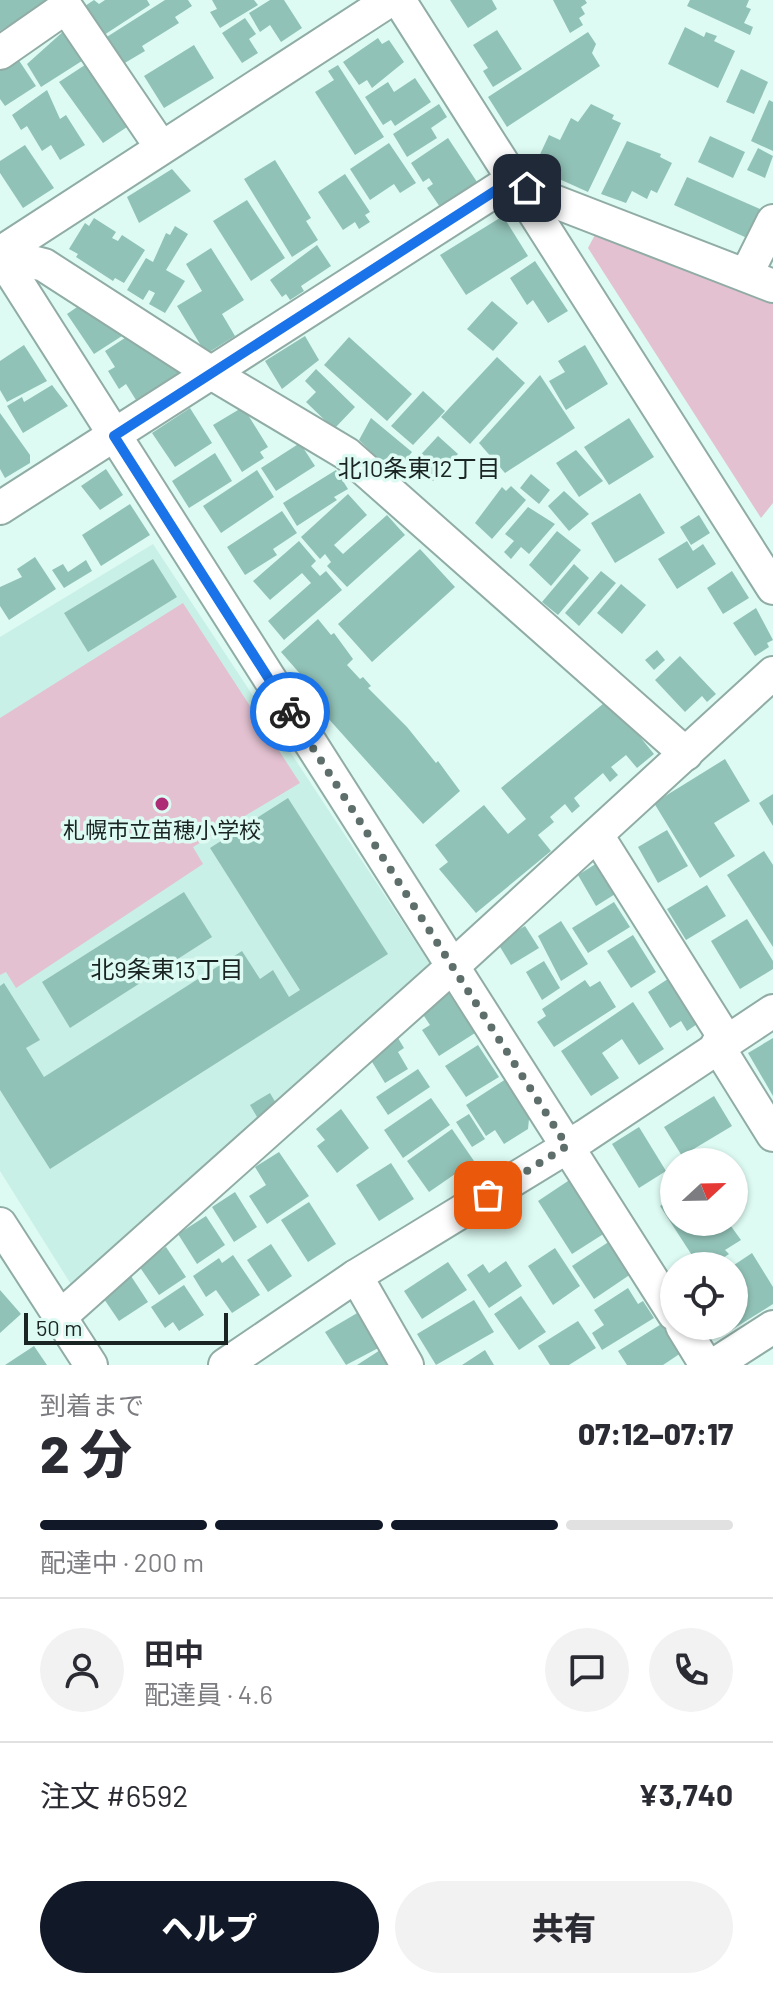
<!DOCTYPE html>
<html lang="ja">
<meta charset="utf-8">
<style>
:root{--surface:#fff;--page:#f2f2f3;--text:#2b2b33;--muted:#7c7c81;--line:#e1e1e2;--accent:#111827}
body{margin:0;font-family:Barlow,"Noto Sans JP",sans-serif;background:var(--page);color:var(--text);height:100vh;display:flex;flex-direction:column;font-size:30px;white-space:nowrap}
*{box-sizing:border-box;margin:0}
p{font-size:26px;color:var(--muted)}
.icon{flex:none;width:44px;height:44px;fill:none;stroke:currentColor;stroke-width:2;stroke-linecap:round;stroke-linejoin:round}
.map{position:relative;height:1365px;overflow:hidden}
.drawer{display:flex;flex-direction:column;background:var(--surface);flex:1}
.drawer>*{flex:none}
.needle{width:52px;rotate:68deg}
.buttons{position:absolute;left:660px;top:1148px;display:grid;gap:16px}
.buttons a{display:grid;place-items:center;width:88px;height:88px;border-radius:50%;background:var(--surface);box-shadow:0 2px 6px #0004;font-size:40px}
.scale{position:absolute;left:24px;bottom:20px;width:204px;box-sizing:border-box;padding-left:8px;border:4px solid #1a2422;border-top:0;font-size:22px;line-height:28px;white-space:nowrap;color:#1a2422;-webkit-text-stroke:6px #ddfbf3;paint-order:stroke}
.pin{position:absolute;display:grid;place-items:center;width:68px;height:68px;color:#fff;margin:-34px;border-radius:16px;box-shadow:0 4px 12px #0006}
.courier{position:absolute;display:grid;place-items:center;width:80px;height:80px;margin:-40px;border:6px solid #1a73e8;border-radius:50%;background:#fff;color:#222;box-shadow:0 2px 10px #0007}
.summary em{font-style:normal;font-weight:800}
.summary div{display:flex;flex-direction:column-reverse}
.summary{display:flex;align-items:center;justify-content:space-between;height:136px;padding:0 40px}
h1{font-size:52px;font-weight:800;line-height:60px}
.bar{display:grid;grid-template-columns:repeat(4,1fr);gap:12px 8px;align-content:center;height:96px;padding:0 40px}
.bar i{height:10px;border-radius:6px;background:var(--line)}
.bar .current{background:var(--accent)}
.bar p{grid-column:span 4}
.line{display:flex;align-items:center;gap:20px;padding:0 40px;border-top:2px solid var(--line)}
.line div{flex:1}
.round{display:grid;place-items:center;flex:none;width:84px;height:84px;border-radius:42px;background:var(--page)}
.button{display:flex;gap:16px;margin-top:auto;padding:16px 40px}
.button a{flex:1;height:92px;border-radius:48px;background:var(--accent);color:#fff;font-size:32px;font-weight:800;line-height:92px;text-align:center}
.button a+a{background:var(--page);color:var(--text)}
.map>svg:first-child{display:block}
.built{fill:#c9f0e6}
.green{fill:#e3c1d0}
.building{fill:#91c2b7}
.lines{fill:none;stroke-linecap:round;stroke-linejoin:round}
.minor-casing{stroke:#90aca5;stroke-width:36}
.minor{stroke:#fff;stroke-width:32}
.done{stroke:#5e6f6b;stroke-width:8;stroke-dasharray:0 14.4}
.route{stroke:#1a73e8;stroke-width:10}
.poi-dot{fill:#ae2b75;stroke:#ddfbf3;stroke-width:3}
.labels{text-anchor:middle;stroke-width:7;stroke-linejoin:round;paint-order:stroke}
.poi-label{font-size:22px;fill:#1a2422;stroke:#ddfbf3}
.neighbourhood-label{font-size:24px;fill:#1a2422;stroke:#ddfbf3}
</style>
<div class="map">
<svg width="773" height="1365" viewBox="0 0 773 1365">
<rect width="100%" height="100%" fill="#ddfbf3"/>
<path class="built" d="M153,544L434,970L72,1286L0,1171V637Z"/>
<g class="green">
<path d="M597,231L773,301V503L761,518L588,248Z"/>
<path d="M183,603L300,783L193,847L203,864L16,988L6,972L0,975V718Z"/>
</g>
<g class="building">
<path d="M0,0H48L0,31Z"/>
<path d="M94,0L99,4L105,0H147L150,5L104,35L102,31L98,33L82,8Z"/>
<path d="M165,0H188L192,6L175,17L179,23L142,46L145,51L123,64L102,40Z"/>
<path d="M212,0H254L258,5L220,28L210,12L217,9Z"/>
<path d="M270,0H284L302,28L281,42L270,25L260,32L249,13Z"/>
<path d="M450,0H492L497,9L468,28Z"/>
<path d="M553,0H585L587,3L581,7L585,14L579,18L583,25L570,33Z"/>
<path d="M690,0H749L746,7L751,9L744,23L753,27L750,35L687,6Z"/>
<path d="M245,18L256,34L249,39L258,53L242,63L222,33Z"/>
<path d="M685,27L704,37L706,32L717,36L714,41L735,51L718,88L668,64Z"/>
<path d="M66,29L85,59L41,87L27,64Z"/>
<path d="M497,30L522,69L493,87L483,71L488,68L473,45Z"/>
<path d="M588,32L596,44L592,53L600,66L507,127L488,97Z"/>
<path d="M378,38L382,44L389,40L404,62L372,88L367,80L359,85L343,62Z"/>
<path d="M194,45L214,78L164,108L144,76Z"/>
<path d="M18,59L36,86L5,106L0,99V70Z"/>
<path d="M91,61L133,123L103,143L59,82Z"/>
<path d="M338,65L384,137L355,155L315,92L334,80L328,71Z"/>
<path d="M741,69L768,82L754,114L726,102Z"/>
<path d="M415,78L431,102L395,126L391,120L383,125L365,97L388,82L394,92Z"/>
<path d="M47,90L60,119L66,115L85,145L60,160L51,145L42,151L27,126L21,130L12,115Z"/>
<path d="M769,100L773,102V151L751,141Z"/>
<path d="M439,104L447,117L431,128L437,138L407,157L393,134Z"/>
<path d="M591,104L614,115L612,119L621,123L588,192L548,174L550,169L536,163L549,135L560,140L571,118L578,122Z"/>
<path d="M710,136L745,152L733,178L698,162Z"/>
<path d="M448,138L477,182L440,207L427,188L433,184L429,178L423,182L411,163Z"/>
<path d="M627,141L661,154L660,157L672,163L657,193L651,190L647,199L632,191L626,203L601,194Z"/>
<path d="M389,143L416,183L400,193L394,184L370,200L350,169Z"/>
<path d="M25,145L54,188L23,208L0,173V161Z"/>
<path d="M758,148L773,156L765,178L747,170Z"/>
<path d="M275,160L311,218L306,221L318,240L292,257L244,179Z"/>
<path d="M172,169L191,191L139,223L127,197Z"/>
<path d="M345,174L370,212L365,215L370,222L359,229L355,222L343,230L318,192Z"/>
<path d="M687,177L760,209L747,238L674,205Z"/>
<path d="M247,200L285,258L251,281L213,221Z"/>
<path d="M503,216L528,256L466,295L440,255Z"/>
<path d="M94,218L116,232L112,238L118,241L122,235L145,250L124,283L115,278L113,281L76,257L78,254L69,249L85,223L89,226Z"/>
<path d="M175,226L188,234L166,270L185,281L165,313L149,304L155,293L149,290L143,300L127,290L146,258L153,262L166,233L170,235Z"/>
<path d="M317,245L331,266L301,286L304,291L290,300L286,294L282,297L270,280Z"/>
<path d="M211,248L244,300L222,314L235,336L206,354L177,306L202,291L186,264Z"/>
<path d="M535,261L568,311L548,323L533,300L527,305L510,278Z"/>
<path d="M492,301L518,323L493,351L467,329Z"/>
<path d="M83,303L114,323L122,336L94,354L67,314Z"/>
<path d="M131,334L183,370L136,400L126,384L119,389L108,371L115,367L105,351Z"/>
<path d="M305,336L319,360L282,389L265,361Z"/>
<path d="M349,337L412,394L387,421L324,365Z"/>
<path d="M24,345L47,381L7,402L0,390V361Z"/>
<path d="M585,345L608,384L566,410L549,381L565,372L558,361Z"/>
<path d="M497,357L525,383L470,444L441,417Z"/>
<path d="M316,369L355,407L334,429L306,402L316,392L305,381Z"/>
<path d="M540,375L575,428L505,473L479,443Z"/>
<path d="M52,385L68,406L23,433L7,406L22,397L24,402Z"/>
<path d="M423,391L445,411L413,445L391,426Z"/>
<path d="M243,407L268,447L260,452L264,458L242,472L213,425Z"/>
<path d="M190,408L212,443L175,467L152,433Z"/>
<path d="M0,413L30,455V463L5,478L0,469Z"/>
<path d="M371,418L412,452L394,474L359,440Z"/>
<path d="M629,418L654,457L609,485L584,447Z"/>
<path d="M438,436L458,454L433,481L413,463Z"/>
<path d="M300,443L315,466L276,491L261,468Z"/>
<path d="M576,450L603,481L579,497L556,463Z"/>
<path d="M215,453L232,481L189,508L172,481Z"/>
<path d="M106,469L123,495L100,510L81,486Z"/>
<path d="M257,470L274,497L221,533L203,506Z"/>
<path d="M336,470L348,489L334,497L337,500L297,526L283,503Z"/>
<path d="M531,474L550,490L539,504L520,488Z"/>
<path d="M511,486L526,500L492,539L475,523L502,487L506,491Z"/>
<path d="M564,491L589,514L569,531L548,506Z"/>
<path d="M640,493L665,533L615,563L591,523Z"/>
<path d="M348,494L367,515L334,545L343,554L387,515L405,535L347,587L327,566L331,562L325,554L320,559L301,537Z"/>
<path d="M130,504L150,535L101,566L82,535Z"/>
<path d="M528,507L555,524L529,554L521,547L511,559L504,552L514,541L505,534Z"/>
<path d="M282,511L297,533L273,549L277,555L245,575L227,547Z"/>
<path d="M699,515L710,533L691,545L680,527Z"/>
<path d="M557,531L581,550L551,586L529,565Z"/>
<path d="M299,541L316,561L311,566L320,576L326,571L342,590L284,640L268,621L311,583L302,573L270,600L253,581Z"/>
<path d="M687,541L693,551L703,544L716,564L677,589L658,559Z"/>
<path d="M420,549L455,587L372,662L338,624Z"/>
<path d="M35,557L56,589L9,620L0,606V587L22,577L17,569Z"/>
<path d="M153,559L177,597L88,652L64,613Z"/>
<path d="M86,560L92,571L64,588L52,570L63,564L68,572Z"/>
<path d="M574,564L589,578L558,615L542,602Z"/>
<path d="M601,571L616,583L579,626L565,613Z"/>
<path d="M732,571L749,598L723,614L707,588Z"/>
<path d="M621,584L646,605L622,634L597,613Z"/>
<path d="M756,608L773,640L767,643L769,647L755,656L733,623Z"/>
<path d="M318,619L331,635L334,633L353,659L347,665L360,679L363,677L371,686L368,688L407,727L436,763L438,761L460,791L423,824L309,697L315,691L281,652Z"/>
<path d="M657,650L665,660L654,670L645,660Z"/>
<path d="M680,656L716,694L707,702L702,696L685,712L655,680Z"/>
<path d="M609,699L654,754L637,768L626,755L611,767L618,775L610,782L603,773L574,798L580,806L572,813L565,804L550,817L554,822L538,835L551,851L476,913L439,869L448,862L435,845L484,805L508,834L526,819L501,788Z"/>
<path d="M725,759L750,801L714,823L735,856L700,878L654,803Z"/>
<path d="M773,794V826L759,803Z"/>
<path d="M288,798L388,954L50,1169L0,1090V986L4,983L40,1040L26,1048L44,1077L242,951L260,979L273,970L289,997L300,990L210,848Z"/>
<path d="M667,830L688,866L658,883L638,847Z"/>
<path d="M764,851L773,865V947L727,875Z"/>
<path d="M602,860L620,891L596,906L578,875Z"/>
<path d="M707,885L726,916L686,940L667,909Z"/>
<path d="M184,892L212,937L70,1028L42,982Z"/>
<path d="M614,902L630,927L588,953L572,928Z"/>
<path d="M747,919L773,961V969L740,989L711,941Z"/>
<path d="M561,921L588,964L561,981L538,936Z"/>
<path d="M525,926L539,948L511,965L497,942Z"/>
<path d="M633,935L656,972L631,988L607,951Z"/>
<path d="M544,961L560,988L542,1000L526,972Z"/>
<path d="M674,975L703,1020L687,1031L681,1021L670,1028L648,992Z"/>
<path d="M585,980L590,987L600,981L616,1007L554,1047L537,1022L546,1016L542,1009Z"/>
<path d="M448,992L475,1033L439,1056L422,1030L430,1025L420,1010Z"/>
<path d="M633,1002L664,1049L639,1065L622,1039L602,1053L619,1078L591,1096L561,1051Z"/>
<path d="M398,1038L404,1048L398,1052L408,1069L385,1083L369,1057Z"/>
<path d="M773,1038V1096L748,1053Z"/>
<path d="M478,1045L499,1077L466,1097L445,1066Z"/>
<path d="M418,1069L430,1087L388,1115L376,1097Z"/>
<path d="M509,1077L530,1109L528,1129L504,1144L495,1130L486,1136L466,1105Z"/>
<path d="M270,1093L277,1105L257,1117L250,1105Z"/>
<path d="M714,1096L732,1126L682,1156L664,1127Z"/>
<path d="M431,1098L450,1125L403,1158L384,1130Z"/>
<path d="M341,1109L369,1148L337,1173L317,1146L325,1140L316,1129Z"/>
<path d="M469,1114L485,1139L472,1147L456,1122Z"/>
<path d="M639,1127L666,1171L639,1188L612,1144Z"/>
<path d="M452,1129L474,1161L429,1192L407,1161Z"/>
<path d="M279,1152L309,1196L267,1224L249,1196L266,1185L255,1167Z"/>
<path d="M391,1163L414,1199L379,1221L356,1185Z"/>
<path d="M571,1179L605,1233L572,1254L538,1201Z"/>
<path d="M235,1192L257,1227L234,1242L212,1207Z"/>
<path d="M674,1197V1222H728L741,1240L725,1250L729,1254L711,1266H699L660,1206Z"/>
<path d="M309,1202L336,1244L308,1262L281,1220Z"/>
<path d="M206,1216L225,1245L197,1264L178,1234Z"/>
<path d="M610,1241L631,1274L594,1299L572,1266Z"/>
<path d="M271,1244L292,1276L268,1292L247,1260Z"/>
<path d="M166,1247L186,1277L159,1295L139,1266Z"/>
<path d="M555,1248L580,1286L553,1305L528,1266Z"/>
<path d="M752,1253L773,1287V1304L725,1334L719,1326H734V1265Z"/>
<path d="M233,1255L260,1295L232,1313L216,1290L206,1297L193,1276L219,1258L222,1263Z"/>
<path d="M506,1261L522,1286L489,1308L467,1275L483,1264L489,1273Z"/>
<path d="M448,1262L467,1290L422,1319L404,1291Z"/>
<path d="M131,1276L148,1302L119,1321L102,1296Z"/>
<path d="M184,1285L204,1315L179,1331L173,1322L165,1328L151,1307Z"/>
<path d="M628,1288L638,1304L643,1301L654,1318L602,1350L592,1333L604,1325L594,1310Z"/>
<path d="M0,1290L21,1314L0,1333Z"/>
<path d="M521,1296L546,1332L519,1350L494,1314Z"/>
<path d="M474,1300L494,1332L436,1365L417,1334Z"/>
<path d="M364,1309L386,1344L346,1365L325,1332Z"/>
<path d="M578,1321L596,1348L569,1365H550L538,1346Z"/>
<path d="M663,1323L681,1353L663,1365H627L618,1351Z"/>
<path d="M388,1345L401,1365H357Z"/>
<path d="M34,1346L47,1365H5Z"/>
<path d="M485,1350L494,1365H462Z"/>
</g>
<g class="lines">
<defs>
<g id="minor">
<path d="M399,0L773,588"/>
<path d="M0,53L66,7L161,147"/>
<path d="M0,253L390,0"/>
<path d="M0,254L44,265L213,374L347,454L686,754"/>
<path d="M0,255L674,1314"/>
<path d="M746,275L773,221"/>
<path d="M0,508L512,180L543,197L773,286"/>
<path d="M597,835L726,1040"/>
<path d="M717,1045L773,1135"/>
<path d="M0,1224L91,1365"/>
<path d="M356,1276L407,1365"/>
<path d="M61,1316L452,967L773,673"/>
<path d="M682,1326L706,1365"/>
<path d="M225,1365L356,1276L585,1136L773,1011"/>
<path d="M714,1365L773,1327"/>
</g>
</defs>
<use href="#minor" class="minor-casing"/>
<use href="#minor" class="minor"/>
</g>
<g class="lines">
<path class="done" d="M290,712L567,1146L488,1195"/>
<path class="route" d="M290,712L114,436L512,180L527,188"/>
</g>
<circle class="poi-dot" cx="162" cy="804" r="8"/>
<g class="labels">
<g class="poi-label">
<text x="162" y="838">札幌市立苗穂小学校</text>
</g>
<g class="neighbourhood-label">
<text x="419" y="477">北10条東12丁目</text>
<text x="167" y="978">北9条東13丁目</text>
</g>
</g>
</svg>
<div class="buttons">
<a><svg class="needle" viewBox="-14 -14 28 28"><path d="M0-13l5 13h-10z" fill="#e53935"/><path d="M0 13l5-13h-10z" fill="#7c7c81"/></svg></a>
<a><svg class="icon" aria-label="locate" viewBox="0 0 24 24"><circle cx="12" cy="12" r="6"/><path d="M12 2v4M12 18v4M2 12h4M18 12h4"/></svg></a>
</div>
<div class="scale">50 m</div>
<div class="pin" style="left:488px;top:1195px;background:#ea580c"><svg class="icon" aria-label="bag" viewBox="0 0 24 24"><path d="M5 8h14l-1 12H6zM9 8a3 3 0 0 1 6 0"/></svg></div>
<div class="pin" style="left:527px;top:188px;background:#1f2937"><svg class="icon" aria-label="home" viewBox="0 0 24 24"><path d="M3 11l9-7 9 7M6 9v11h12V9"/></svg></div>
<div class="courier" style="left:290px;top:712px"><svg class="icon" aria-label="bike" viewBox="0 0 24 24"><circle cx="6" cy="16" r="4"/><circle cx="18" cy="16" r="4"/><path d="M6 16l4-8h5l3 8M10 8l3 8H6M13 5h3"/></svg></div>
</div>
<section class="drawer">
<div class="summary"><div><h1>2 分</h1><p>到着まで</p></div><em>07:12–07:17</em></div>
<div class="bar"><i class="current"></i><i class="current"></i><i class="current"></i><i></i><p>配達中 · 200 m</p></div>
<div class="line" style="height:144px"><a class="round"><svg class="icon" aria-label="person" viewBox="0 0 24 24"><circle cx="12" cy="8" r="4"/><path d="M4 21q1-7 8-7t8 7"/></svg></a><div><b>田中</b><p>配達員 · 4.6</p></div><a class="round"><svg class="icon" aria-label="chat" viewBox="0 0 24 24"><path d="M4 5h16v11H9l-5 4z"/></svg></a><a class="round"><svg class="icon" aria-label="phone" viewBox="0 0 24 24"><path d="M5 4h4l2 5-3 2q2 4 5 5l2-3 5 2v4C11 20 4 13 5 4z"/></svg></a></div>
<div class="line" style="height:104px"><div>注文 #6592</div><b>¥3,740</b></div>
<div class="button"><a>ヘルプ</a><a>共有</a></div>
</section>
